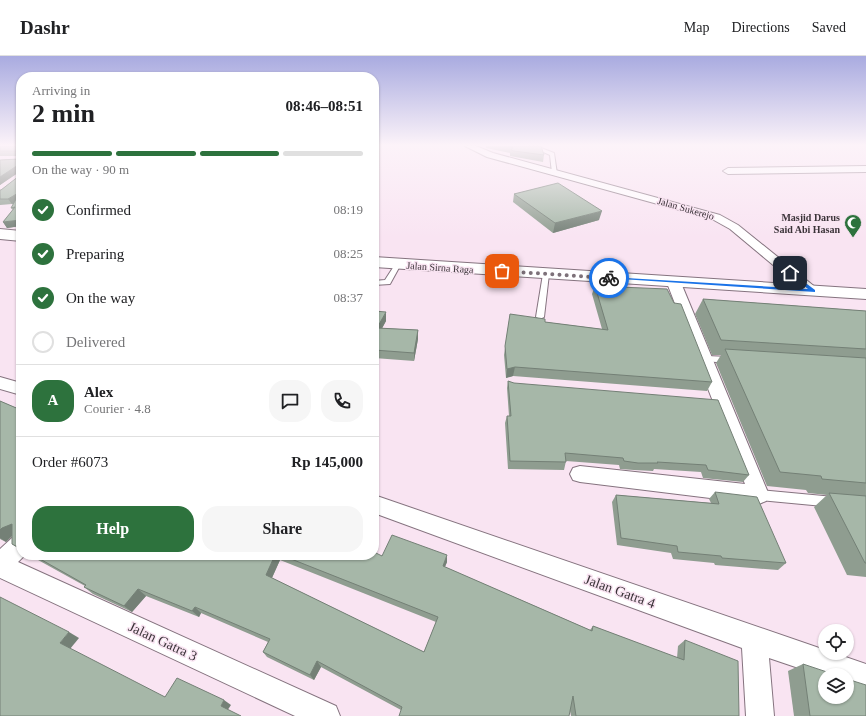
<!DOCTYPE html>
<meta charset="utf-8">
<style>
:root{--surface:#fff;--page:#f6f6f6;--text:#202124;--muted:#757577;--line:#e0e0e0;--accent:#2d723d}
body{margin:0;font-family:Georgia,serif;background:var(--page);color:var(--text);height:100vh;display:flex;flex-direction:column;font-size:15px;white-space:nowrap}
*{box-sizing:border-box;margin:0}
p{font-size:13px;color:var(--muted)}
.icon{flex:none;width:22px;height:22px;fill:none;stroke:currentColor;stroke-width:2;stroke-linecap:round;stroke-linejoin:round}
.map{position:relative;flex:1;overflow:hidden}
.details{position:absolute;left:16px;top:16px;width:363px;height:488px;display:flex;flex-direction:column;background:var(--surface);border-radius:16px;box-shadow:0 1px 3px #0004}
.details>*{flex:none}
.fabs{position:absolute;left:818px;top:568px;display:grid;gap:8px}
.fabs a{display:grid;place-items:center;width:36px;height:36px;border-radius:50%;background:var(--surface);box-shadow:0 1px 3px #0004;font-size:20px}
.pin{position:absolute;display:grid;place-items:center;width:34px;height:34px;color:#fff;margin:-17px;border-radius:8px;box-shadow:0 2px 6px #0006}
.courier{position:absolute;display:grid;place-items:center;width:40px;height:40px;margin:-20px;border:3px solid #1a73e8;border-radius:50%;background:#fff;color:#222;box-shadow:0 1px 5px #0007}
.summary em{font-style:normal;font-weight:800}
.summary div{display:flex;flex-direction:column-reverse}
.summary{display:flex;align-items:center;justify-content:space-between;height:68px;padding:0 16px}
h1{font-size:26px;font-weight:800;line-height:30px}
.bar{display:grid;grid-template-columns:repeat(4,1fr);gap:6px 4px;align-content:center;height:48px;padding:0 16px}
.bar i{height:5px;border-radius:3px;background:var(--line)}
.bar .active{background:var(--accent)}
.bar p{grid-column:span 4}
.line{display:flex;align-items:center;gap:10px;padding:0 16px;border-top:1px solid var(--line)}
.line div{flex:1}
.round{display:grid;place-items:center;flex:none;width:42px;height:42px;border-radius:16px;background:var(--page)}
ol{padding:0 16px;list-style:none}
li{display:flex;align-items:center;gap:12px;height:44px}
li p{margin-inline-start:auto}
li .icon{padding:4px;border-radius:50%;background:var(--accent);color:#fff;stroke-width:4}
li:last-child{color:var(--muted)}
li i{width:22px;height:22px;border:2px solid var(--line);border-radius:50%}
.action{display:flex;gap:8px;margin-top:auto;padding:8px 16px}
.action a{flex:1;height:46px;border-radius:16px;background:var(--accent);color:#fff;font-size:16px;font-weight:800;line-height:46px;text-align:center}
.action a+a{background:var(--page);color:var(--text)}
header{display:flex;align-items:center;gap:24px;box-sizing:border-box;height:56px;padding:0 20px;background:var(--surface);border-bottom:1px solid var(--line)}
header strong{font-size:19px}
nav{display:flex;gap:22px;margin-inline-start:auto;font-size:14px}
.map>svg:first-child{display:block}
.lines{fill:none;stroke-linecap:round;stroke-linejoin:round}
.lane-casing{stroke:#85737f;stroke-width:2}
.street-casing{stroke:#85737f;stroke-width:2}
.secondary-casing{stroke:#85737f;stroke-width:2}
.lane{fill:#fff;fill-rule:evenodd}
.street{fill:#fff;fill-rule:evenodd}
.secondary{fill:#fff;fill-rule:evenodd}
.wall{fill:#8f9d90;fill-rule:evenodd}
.shaded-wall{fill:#748076}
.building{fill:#a6b7a8;stroke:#748076}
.route{fill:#1a73e8}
.done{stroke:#7d7179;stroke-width:4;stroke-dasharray:0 7.2}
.labels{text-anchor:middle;stroke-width:3;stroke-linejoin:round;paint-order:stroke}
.far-street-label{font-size:10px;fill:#3a3338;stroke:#f9e4f2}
.far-poi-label{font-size:10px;font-weight:bold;fill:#3a3338;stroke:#f9e4f2;text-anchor:end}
.near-street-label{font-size:14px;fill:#3a3338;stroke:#f9e4f2}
</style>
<header>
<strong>Dashr</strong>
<nav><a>Map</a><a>Directions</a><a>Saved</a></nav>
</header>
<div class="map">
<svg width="866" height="660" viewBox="0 0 866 660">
<rect width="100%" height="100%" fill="#f9e4f2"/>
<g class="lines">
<defs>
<g id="lane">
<path d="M530,90H536L554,97L557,118L552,117L550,99Z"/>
<path d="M398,206L401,208L390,228L374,229V225L385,224L396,207Z"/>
<path d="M546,216L549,218L544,261L540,263L536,261L543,218Z"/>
<path d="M706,300L730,301L734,304L730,307L703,305L702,303Z"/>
<path d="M759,434L834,441L838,443L840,446L838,449L834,451L759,444L755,442L754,439L755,436Z"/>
</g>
<g id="street">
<path d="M465,90H476L493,97L720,159L738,169L820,235L818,238H808L730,173L712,163L487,101Z"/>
<path d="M866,110V116L728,118L723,115L728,112Z"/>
<path d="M674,223L679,224L681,227L769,439L766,445L759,448L580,426L573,424L570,418L573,412L580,410L745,428L667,227L669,224Z"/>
<path d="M0,321L21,327V339L0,333Z"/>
<path d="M374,439L825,594V597H834L866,608V634L847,628V619H825V621L769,602L774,660H746L742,592L374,457Z"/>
<path d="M21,477V499H25L18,506L336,650L340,660H295L0,522V493L13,481Z"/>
</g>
<g id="secondary">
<path d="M0,173L21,175V185L0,183Z"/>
<path d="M374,201L866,233V243L374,211Z"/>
</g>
</defs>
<use href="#lane" class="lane-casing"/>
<use href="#street" class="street-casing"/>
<use href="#secondary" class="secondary-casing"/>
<use href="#lane" class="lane"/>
<use href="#street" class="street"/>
<use href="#secondary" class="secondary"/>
</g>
<g class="wall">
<path d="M0,90H21V170L7,172L3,166L13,154L11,152L13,148H12L0,149V134H1L19,120L18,116L0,129V104L18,103V100H0Z"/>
<path d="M486,90H541L544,99L543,106L510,100V97L486,92Z"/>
<path d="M514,138L599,164L553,177L513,146Z"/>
<path d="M595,230L712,326L707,335L513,320L506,322L504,299L510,258L545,266L602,273L592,238Z"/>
<path d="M703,243L866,255V521L847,519L814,451L827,439L808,437L806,434L767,430L716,307L721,299H712L695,258Z"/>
<path d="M374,255L386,265L382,272L418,274V283L414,305L374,302Z"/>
<path d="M508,325L749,419L743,426L703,422L701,416L654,413L653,415L634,414L620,413L619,409L566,405L564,414L508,413L505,367L507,360H509L507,332Z"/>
<path d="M0,345L21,354V494L12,488V480L6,486L0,483Z"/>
<path d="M715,436L786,507L778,514L715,509L714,507L673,503L671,497L617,489L612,446L616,439L711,447L709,443Z"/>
<path d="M29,499H374L447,506L445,511L590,574L593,570L677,602L678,590L685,584L739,660H571L570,655L401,654L321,611L314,624L267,601L263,596L268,586L201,557L199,561L146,540L132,556L93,538L84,531L85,530ZM280,504L436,566L424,596L272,522Z"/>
<path d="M803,608L866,660H794L788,615Z"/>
</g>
<g class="shaded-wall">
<path d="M18,109L21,115L0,129V121Z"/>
<path d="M20,136L21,143L12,148L8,143Z"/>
<path d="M602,155L599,164L553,177L555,167Z"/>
<path d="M21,164V170L7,172L3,166Z"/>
<path d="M386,256V265L378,280L377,272Z"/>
<path d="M418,274V283L414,305V297Z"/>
<path d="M515,311L513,320L506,322L507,313Z"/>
<path d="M12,468V480L6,486L0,482V474L2,472Z"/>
<path d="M275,499H277L280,504L270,526L266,519Z"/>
<path d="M447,499V506L442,517L443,510Z"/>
<path d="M138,533L146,540L132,556L124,550Z"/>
<path d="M195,551L201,557L199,561L192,555Z"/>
<path d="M69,576L79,582L70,593L60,587Z"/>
<path d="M317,605L321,611L314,624L310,619Z"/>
<path d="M224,644L231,649L227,655L221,650Z"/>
</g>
<g class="building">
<path d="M0,90H21V164L3,166L15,151L11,152L20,136L8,143H0V134H1L19,120L18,109L0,121V104L18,103L19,95H0Z"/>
<path d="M504,90H541L544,99L514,95L511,94L513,91Z"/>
<path d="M558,127L602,155L555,167L514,138Z"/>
<path d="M595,230L667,233L674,247L681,248L712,326L515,311L507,313L505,290L510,258L545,263V266L608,274Z"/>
<path d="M703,243L866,255V293L721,284Z"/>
<path d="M374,255L386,256L377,272L418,274L414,297L374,294Z"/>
<path d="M725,293L866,302V427L822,423L821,420L780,416Z"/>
<path d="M508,325L514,327L718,344L749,419L708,414L706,409L657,406L658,407H638L624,405L623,402L565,397L566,406L510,405L507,360H511Z"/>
<path d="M0,345L21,354V493L12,488V468L2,472L0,474Z"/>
<path d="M715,436L757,441L786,507L722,502L721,500L678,496L677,490L621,482L616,439L719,448Z"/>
<path d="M829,437L866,440V507H865Z"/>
<path d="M392,479L447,499L443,510L592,575L593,570L684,604L685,584L738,605L739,660H576L573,640L569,660H399L402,651L317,605L310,619L263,596L270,583L195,551L192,555L138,533L124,550L84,531L86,529L33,499H275L266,519L424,596L438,561L281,499H374V496L382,500Z"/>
<path d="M0,541L69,576L60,587L165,641L177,622L224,644L221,650L241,660H0Z"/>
<path d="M803,608L836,619H825V641H847V623L866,629V660H810Z"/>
</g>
<linearGradient id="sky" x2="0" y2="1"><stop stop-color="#a9abe0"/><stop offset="0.49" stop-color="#fcf3f9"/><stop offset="1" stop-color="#fcf3f9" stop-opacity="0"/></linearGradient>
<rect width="866" height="182" fill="url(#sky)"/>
<path class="route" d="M788,216H791L815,234V236L606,222L609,221L808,233L788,218Z"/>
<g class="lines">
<path class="done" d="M502,215L609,222"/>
</g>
<defs>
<symbol id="mosque-pin" viewBox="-11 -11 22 30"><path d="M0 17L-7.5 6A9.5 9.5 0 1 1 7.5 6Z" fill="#2d723d" stroke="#f9e4f2"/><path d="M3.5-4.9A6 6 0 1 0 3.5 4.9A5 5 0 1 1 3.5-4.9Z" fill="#fff"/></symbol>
</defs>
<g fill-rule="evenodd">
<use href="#mosque-pin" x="843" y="157" width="20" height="27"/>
</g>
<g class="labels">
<g class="far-street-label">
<text transform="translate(686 152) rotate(16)" y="4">Jalan Sukerejo</text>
<text transform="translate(440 211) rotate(4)" y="4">Jalan Sirna Raga</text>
</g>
<g class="far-poi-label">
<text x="840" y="165">Masjid Darus<tspan x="840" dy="12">Said Abi Hasan</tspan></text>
</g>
<g class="near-street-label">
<text transform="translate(620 535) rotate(20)" y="5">Jalan Gatra 4</text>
<text transform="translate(163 585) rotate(25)" y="5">Jalan Gatra 3</text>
</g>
</g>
</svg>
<div class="fabs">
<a><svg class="icon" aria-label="locate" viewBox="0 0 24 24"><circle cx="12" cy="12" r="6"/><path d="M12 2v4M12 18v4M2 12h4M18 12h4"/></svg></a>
<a><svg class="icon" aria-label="layers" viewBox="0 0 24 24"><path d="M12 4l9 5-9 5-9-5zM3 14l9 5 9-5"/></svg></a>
</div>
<div class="pin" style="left:502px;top:215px;background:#ea580c"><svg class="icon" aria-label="bag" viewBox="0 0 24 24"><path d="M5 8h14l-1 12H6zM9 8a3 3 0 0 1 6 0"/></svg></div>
<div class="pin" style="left:790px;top:217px;background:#1f2937"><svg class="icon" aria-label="home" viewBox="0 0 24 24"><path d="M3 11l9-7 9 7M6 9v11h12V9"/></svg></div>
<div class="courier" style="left:609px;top:222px"><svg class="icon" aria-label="bike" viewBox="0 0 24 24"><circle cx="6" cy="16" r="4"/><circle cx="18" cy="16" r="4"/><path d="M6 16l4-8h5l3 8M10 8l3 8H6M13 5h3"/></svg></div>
<section class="details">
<div class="summary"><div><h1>2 min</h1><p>Arriving in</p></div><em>08:46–08:51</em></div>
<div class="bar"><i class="active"></i><i class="active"></i><i class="active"></i><i></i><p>On the way · 90 m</p></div>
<ol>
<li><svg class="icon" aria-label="check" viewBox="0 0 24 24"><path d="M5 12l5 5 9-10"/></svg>Confirmed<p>08:19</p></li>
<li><svg class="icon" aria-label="check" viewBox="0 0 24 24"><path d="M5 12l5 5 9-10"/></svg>Preparing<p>08:25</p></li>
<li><svg class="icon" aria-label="check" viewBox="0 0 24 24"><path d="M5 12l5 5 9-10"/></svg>On the way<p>08:37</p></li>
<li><i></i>Delivered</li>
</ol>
<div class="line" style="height:72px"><b class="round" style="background:var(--accent);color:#fff">A</b><div><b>Alex</b><p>Courier · 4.8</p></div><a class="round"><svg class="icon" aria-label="chat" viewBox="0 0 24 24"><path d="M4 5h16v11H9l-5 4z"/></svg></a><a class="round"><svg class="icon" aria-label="phone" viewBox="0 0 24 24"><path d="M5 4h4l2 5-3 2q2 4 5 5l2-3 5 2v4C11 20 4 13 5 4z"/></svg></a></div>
<div class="line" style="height:52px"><div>Order #6073</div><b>Rp 145,000</b></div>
<div class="action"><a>Help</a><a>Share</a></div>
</section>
</div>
